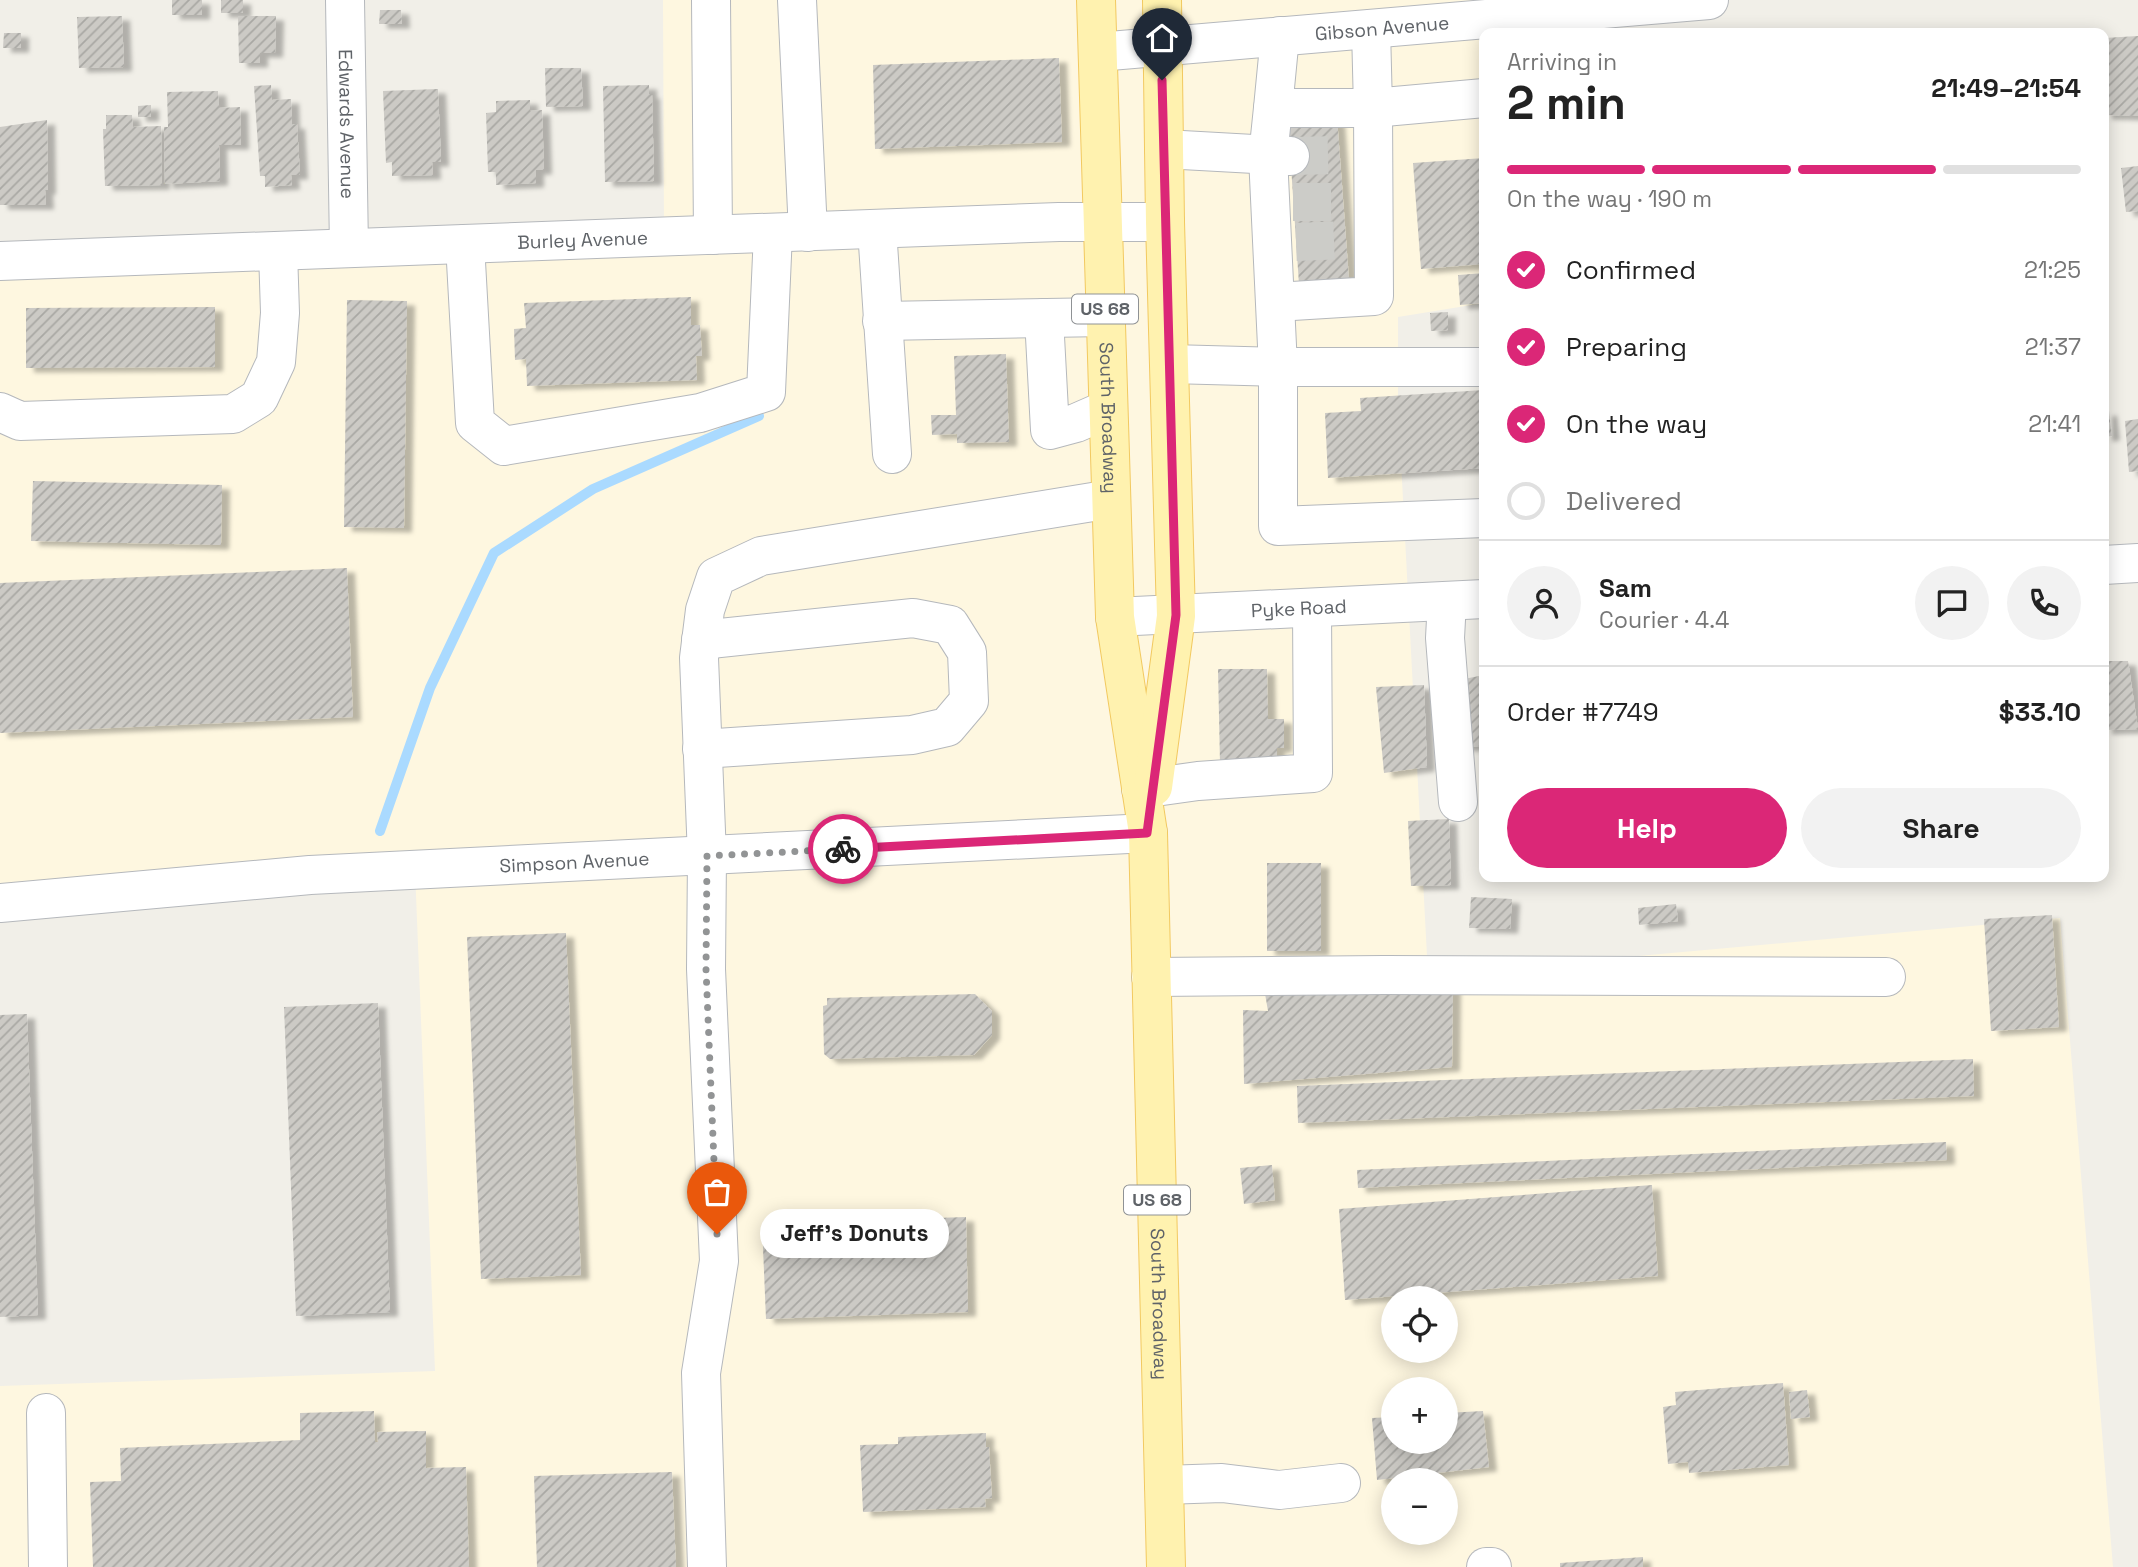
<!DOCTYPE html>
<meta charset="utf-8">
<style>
:root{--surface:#fff;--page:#f2f2f2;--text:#222;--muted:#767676;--line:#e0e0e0;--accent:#db2777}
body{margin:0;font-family:"Space Grotesk",sans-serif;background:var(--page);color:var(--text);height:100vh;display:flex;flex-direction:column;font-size:26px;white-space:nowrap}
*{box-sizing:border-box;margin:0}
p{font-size:23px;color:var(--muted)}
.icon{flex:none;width:38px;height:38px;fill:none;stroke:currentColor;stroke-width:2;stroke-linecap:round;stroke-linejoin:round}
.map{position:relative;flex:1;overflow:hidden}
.side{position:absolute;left:1479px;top:28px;width:630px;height:854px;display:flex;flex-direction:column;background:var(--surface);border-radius:14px;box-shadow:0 4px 18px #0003}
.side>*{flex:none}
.fabs{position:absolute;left:1381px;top:1286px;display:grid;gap:14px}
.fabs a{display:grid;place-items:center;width:77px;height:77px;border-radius:50%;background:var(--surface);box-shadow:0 4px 18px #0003;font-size:35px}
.pin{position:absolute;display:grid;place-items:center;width:60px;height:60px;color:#fff;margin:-72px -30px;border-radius:50% 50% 50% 0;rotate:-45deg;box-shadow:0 0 7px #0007}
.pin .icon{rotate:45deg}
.courier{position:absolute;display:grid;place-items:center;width:70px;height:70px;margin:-35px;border:5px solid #db2777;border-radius:50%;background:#fff;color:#222;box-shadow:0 2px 9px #0007}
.bubble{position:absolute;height:49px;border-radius:24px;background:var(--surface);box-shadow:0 4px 18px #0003;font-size:23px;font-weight:600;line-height:49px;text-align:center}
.overview em{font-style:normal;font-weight:600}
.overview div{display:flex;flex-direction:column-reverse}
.overview{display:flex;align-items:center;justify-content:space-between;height:119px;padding:0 28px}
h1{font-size:46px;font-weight:600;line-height:52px}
.bar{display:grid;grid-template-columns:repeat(4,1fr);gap:10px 7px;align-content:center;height:84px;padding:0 28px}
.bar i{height:9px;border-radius:5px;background:var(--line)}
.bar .on{background:var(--accent)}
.bar p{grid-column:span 4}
.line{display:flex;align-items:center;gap:18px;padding:0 28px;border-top:2px solid var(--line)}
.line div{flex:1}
.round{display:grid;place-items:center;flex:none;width:74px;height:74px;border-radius:37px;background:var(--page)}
ol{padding:0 28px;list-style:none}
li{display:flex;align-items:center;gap:21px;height:77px}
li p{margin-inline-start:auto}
li .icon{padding:7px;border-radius:50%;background:var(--accent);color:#fff;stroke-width:4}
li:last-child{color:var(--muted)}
li i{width:38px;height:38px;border:4px solid var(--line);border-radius:50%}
.action{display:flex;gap:14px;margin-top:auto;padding:14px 28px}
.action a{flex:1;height:80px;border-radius:42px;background:var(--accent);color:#fff;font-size:28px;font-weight:600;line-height:80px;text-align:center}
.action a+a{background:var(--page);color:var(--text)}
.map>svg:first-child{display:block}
.commercial{fill:#fef7e0;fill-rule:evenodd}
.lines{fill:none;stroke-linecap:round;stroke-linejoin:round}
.stream{stroke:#aadaff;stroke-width:10}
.building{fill:url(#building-hatch);filter:url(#shadow)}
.minor-tunnel{stroke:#ccccc8;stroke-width:38;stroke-dasharray:38 19;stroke-linecap:butt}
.minor-casing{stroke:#b5b8bc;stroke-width:40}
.major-casing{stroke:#f2c960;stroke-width:40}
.minor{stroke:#fff;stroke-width:38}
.major{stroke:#fff2af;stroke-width:38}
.done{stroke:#929495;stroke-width:7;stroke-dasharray:0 12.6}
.route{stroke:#db2777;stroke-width:9}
.labels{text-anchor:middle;stroke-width:7;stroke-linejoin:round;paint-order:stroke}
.shield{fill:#fff;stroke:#8f9295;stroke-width:2}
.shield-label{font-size:18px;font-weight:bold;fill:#5f6368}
.street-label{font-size:19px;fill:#5f6368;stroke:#fff}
</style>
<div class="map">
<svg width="2138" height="1567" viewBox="0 0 2138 1567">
<defs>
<pattern id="building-hatch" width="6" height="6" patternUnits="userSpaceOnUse" patternTransform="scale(1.75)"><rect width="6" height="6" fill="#cccac5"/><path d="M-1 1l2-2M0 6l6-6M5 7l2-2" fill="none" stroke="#a9a8a4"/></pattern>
<filter id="shadow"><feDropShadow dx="8" dy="4.5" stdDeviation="2" flood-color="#0004"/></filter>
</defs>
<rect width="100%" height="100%" fill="#f1efe8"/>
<path class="commercial" d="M663,0H1547L1484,33V303L1398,317V404L1428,975L2060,918L2113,1567H0V1386L435,1371L415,870L0,904V261L664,237ZM1393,1298H1446V1351H1393ZM1393,1390H1446V1442H1393ZM1393,1480H1446V1533H1393Z"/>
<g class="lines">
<path class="stream" d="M380,831L430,688L494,553L593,489L759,416"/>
</g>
<g class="building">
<rect x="172" y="0" width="30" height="15"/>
<rect x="221" y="0" width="22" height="13"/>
<path d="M380,10H401L402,24H379Z"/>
<path d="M122,16L124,67L79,68L77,17Z"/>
<path d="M238,16H276L275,53H260V63H239Z"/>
<path d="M4,33H21V48H3Z"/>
<path d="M2138,36V116L2104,115V38Z"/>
<path d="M1059,58L1062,142L875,149L873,65Z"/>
<path d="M545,68H581L583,106L546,107Z"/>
<path d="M271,85L272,100L291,99L292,125L297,124L300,175H291L292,185L265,187V176H260L254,86Z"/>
<path d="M649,85V94H652L654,181L605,182L603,86Z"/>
<path d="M438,89L441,162H432L433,175L392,176V162L386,163L383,91Z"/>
<path d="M218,91L219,108L240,107L241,145H219L220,181L165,184L164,127H168L167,92Z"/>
<path d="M530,100V111L542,110L544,170H536V183L496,185V172H488L486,113L496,112V101Z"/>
<path d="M151,105V117H138V106Z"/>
<path d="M106,115H132L133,127L161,126L162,185L105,186L103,129H106Z"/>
<path d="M1337,118L1349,280L1299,284L1288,122Z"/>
<path d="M47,120L48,190H45L46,205H0V127Z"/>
<path d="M1484,158V264L1421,269L1413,163Z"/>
<path d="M2138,166V211L2126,212L2121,168Z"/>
<path d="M1484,273V303L1460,305L1458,275Z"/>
<path d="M691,297V325H700L702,356H696L697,380L527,386L526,359L515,360L514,329L526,328L524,303Z"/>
<path d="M347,300L407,301L404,528L344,527Z"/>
<path d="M215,307V367L26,368V308Z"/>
<path d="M1448,312V330L1431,331L1430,313Z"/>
<path d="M1006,354L1009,442L957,443V434L932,435L931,415H956L954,356Z"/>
<path d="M1484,390V468L1328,478L1325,413L1361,411L1360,398Z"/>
<path d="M2109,411L2112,436L2104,437V412Z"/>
<path d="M2138,419V471L2129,472L2125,421Z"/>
<path d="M33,481L222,485L221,545L31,541Z"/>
<path d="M347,568L353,717L0,733V583Z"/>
<path d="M2104,661H2128L2138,729L2104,730Z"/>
<path d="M1218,669H1267L1268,719H1284V748H1277V764H1220Z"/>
<path d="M1484,675V746L1460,747L1459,680Z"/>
<path d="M1424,685L1427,767L1384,773L1376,687Z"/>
<path d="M1449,819L1451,885L1411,886L1408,821Z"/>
<rect x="1267" y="863" width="54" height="88"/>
<path d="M1471,897L1512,899L1510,929L1469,928Z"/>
<path d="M1676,904L1678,921L1639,925L1638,908Z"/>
<path d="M2052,915L2059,1027L1991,1031L1984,919Z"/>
<path d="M566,933L581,1275L481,1279L467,937Z"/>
<path d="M1453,984L1452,1067L1244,1084L1243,1010L1268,1011L1264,988Z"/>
<path d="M975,994L992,1011V1035L974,1055L830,1059L824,1054L823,1006L827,1005V998Z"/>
<path d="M378,1003L390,1312L296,1316L284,1007Z"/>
<path d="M27,1014L38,1315L0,1317V1015Z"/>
<path d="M1973,1059L1974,1096L1298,1123L1297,1086Z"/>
<path d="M1946,1142L1947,1160L1358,1188L1357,1170Z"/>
<path d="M1272,1165L1275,1200L1244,1204L1240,1168Z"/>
<path d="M1652,1185L1658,1276L1345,1300L1339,1209Z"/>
<path d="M966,1217L968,1312L766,1319L762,1224Z"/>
<path d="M1783,1383L1789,1465L1689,1473L1688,1462L1668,1464L1663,1407L1676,1405L1675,1392Z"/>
<path d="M1807,1390L1810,1417L1791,1419L1789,1392Z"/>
<path d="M374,1411L375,1442H378L377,1432L426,1431V1468L466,1467L469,1567H93L90,1482L121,1481L120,1448L300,1440V1413Z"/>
<path d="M1483,1411L1489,1467L1377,1480L1372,1418L1393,1417V1442H1446V1413Z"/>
<path d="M986,1433V1447H989L992,1498L985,1499L986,1507L863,1512L860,1445L898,1444V1437Z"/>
<path d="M672,1472L676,1567H537L534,1476Z"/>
<path d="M1643,1557V1567H1560V1563Z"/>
</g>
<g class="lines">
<g class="minor-tunnel">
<path d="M1290,156L1340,155"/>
<path d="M1293,202H1343"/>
<path d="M1296,242L1346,240"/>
</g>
<defs>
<g id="minor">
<path id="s1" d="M345,0L349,248"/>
<path d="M711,0L713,235"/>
<path d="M797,0L808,232"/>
<path d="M1371,29L1373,108L1484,98"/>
<path id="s2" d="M1098,52L1709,0"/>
<path d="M1273,108L1268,156L1278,367V526L1484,518"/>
<path d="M1164,149L1290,156"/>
<path d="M877,229L892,454"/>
<path d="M465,244L475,423L504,446L700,413L766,392L773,233"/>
<path id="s3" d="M0,261L1059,222H1165"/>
<path d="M1276,302L1374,296L1373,108H1273L1280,36"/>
<path d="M1044,318L1050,430L1076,423L1108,409"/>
<path d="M882,321L1106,317"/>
<path d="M1170,364L1278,367H1484"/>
<path d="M0,412L20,421L233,414L259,398L276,362L280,313L278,251"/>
<path d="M2104,565L2138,563"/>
<path d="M1447,601L1445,638L1458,802"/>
<path id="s4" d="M1115,617L1484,599"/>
<path d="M701,640L913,618L950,625L967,652L969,701L947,727L912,735L702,749"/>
<path d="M1141,789L1198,781L1313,773L1312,608"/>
<path id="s5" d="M0,903L310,875L1148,833"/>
<path d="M1151,977L1384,975L1886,977"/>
<path d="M46,1413L48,1567"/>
<path d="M1164,1485L1222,1483L1279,1490L1341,1483"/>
<path d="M707,1567L701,1373L719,1261L706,969L707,856L699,658L705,610L716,577L761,556L1111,499"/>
<path d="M1486,1567H1492"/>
</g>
<g id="major">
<path id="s6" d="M1096,0L1115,617L1148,833L1166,1567"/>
<path d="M1153,787L1176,616L1165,222L1162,0"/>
</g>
</defs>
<use href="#minor" class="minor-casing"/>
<use href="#major" class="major-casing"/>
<use href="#minor" class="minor"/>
<use href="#major" class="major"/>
</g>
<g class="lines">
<path class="done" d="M717,1234L706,969L707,856L843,849"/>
<path class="route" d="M843,849L1147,833L1176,615L1162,80"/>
</g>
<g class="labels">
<g class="shield">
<rect x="1072" y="294.5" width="66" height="29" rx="5"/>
<rect x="1124" y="1185.5" width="66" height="29" rx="5"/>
</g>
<g class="shield-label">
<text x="1105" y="315">US 68</text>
<text x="1157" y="1206">US 68</text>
</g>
<g class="street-label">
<text dy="7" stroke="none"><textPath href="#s2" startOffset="285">Gibson Avenue</textPath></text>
<text dy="7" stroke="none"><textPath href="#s1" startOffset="124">Edwards Avenue</textPath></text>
<text dy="7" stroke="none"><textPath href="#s3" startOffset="583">Burley Avenue</textPath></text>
<text dy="7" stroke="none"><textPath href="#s6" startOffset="418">South Broadway</textPath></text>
<text dy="7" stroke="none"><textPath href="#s4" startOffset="184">Pyke Road</textPath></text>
<text dy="7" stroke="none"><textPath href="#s5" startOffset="576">Simpson Avenue</textPath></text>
<text dy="7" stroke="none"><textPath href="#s6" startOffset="1307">South Broadway</textPath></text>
</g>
</g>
</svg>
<div class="fabs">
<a><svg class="icon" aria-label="locate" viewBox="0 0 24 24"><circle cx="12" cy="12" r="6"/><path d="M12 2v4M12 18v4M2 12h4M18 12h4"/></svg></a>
<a>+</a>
<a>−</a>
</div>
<div class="pin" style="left:717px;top:1234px;background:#ea580c"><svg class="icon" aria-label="bag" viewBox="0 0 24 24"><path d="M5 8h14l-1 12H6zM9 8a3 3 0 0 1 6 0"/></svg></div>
<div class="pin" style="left:1162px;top:80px;background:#1f2937"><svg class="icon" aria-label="home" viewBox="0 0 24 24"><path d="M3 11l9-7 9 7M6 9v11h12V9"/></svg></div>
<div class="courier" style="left:843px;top:849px"><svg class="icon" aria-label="bike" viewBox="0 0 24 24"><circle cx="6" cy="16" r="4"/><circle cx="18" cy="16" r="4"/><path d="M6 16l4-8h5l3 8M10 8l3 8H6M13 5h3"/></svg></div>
<div class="bubble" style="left:760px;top:1209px;width:189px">Jeff's Donuts</div>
<section class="side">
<div class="overview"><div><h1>2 min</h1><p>Arriving in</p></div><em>21:49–21:54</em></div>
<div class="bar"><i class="on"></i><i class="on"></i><i class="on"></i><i></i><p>On the way · 190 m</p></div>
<ol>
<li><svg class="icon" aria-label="check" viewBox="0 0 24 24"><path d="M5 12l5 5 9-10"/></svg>Confirmed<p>21:25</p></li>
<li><svg class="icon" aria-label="check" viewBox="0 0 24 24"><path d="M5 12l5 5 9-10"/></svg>Preparing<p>21:37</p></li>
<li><svg class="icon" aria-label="check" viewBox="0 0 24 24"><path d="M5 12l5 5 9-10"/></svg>On the way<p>21:41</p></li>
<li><i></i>Delivered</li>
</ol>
<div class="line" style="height:126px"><a class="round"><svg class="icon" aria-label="person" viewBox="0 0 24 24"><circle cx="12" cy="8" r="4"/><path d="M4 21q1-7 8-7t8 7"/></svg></a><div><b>Sam</b><p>Courier · 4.4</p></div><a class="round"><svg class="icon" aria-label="chat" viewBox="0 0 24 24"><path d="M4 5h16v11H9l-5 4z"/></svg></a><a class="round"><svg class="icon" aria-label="phone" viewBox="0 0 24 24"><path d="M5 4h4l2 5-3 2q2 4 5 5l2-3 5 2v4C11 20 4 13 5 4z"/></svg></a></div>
<div class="line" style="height:91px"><div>Order #7749</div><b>$33.10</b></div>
<div class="action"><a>Help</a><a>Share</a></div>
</section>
</div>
